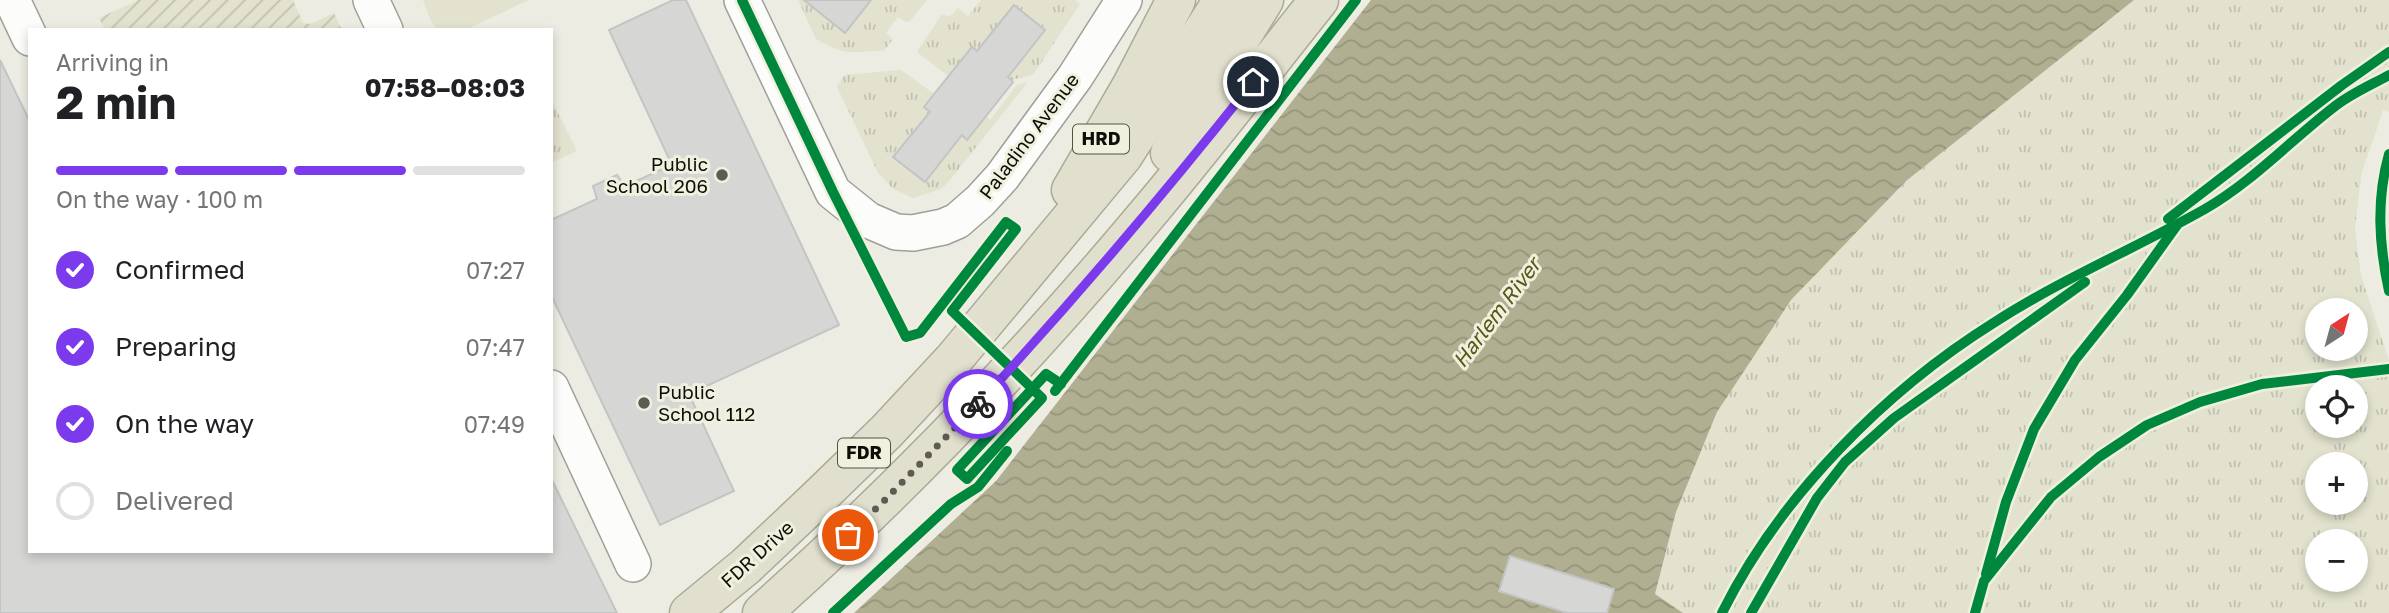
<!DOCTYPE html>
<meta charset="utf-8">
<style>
:root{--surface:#fff;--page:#f6f6f6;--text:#202124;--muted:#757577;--line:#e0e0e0;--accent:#7c3aed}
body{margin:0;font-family:"Golos Text",sans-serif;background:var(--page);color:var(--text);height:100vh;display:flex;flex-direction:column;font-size:26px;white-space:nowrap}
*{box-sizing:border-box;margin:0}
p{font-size:23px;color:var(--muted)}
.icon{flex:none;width:38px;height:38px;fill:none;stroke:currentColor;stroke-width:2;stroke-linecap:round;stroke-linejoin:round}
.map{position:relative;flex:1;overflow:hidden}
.side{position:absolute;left:28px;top:28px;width:525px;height:525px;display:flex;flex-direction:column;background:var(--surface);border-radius:0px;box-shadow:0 4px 10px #0003}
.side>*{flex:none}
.needle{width:46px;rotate:36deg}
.tools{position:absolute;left:2305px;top:298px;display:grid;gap:14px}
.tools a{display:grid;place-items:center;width:63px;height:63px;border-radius:50%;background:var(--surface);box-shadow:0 4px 10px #0003;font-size:35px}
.pin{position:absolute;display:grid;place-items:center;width:60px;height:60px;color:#fff;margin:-30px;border:4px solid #fff;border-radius:50%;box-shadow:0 2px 7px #0007}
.courier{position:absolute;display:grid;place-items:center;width:70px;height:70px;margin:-35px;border:5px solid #7c3aed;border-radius:50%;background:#fff;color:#222;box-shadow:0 2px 9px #0007}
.head em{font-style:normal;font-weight:700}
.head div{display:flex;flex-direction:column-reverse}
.head{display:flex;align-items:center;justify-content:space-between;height:119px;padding:0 28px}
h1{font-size:46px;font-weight:700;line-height:52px}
.bar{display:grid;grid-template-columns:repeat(4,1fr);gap:10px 7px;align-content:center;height:84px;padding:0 28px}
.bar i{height:9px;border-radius:5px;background:var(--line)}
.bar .on{background:var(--accent)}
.bar p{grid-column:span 4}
ol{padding:0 28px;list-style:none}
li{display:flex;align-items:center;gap:21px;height:77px}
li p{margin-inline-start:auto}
li .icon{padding:7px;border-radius:50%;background:var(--accent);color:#fff;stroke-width:4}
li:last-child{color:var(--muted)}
li i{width:38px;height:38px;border:4px solid var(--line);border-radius:50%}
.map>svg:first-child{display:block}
.grass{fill:url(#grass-tufts);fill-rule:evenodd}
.garden{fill:url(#garden-furrows)}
.pitch{fill:#e2e2ce}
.water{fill:url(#water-waves)}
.building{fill:#d6d7d5;stroke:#c3c5c4;stroke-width:2}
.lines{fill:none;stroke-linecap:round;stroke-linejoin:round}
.minor-casing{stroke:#a0a099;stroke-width:38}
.highway-casing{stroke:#abaa94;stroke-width:41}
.minor{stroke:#fcfcfb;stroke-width:35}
.highway{stroke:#e1e0ce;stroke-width:38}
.cycleway-casing{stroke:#f0f0df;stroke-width:15}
.cycleway{stroke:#00873e;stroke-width:10}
.done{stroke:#5c5c55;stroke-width:7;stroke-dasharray:0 12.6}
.route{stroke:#7c3aed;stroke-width:9}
.poi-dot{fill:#5c5c55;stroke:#f0f0df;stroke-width:2.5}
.labels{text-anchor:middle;stroke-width:6;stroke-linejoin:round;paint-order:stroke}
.shield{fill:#f0f0df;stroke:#525248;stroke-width:2}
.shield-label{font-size:18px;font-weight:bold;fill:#0e0e08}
.street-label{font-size:19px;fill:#0e0e08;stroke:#f0f0df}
.poi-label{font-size:19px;fill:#0e0e08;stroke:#f0f0df;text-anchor:end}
.water-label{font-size:21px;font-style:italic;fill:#5a5715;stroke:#f0f0df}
</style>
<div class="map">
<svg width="2389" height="613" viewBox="0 0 2389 613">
<defs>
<pattern id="grass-tufts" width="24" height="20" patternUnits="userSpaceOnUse" patternTransform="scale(1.75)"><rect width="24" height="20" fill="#e2e2ce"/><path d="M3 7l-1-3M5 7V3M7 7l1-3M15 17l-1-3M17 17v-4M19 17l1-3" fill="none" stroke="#c1c1af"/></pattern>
<pattern id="garden-furrows" width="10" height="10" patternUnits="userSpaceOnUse" patternTransform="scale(1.75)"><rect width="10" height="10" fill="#e2e2ce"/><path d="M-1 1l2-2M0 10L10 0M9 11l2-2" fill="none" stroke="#c1c1af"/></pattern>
<pattern id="water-waves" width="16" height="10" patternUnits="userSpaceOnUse" patternTransform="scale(1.75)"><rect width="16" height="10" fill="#b0af91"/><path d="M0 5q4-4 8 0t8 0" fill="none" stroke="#96957c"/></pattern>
</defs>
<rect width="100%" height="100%" fill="#ecece3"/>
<g class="grass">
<path d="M798,0H927L910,21L906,22L898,17L886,33L893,39L884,51C849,51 848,57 816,39Z"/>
<path d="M981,0H1075L1080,4L1033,75L1011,80L1008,77L1045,30L1014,5L977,51L972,47L948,76L917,52L942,14L950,17L958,8L968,16Z"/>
<path d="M2134,0H2389V112L2383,110L2361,175L2355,229L2361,275L2389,361V613H1683L1654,594L1676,512L1717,412L1791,300L1906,181ZM2317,310H2356V348H2317ZM2317,387H2356V425H2317ZM2317,464H2356V502H2317ZM2317,541H2356V579H2317Z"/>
<path d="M901,70L934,94L924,107L930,112L894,157L925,182L962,135L967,139L986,115L990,120L1017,85L1028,82L950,180L941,189L913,198L893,189L878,173L837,87L844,75Z"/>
<path d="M551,99L577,151L551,163Z"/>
</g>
<path class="garden" d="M138,0H293L303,23L311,24L334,13L342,30H105L99,18Z"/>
<path class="pitch" d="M423,0H529L465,30H438L431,22Z"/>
<path class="water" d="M1371,0H2134L1906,181L1791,300L1717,412L1676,512L1655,594L1683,613H854L996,481Z"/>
<g class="building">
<path d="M673,0H686L839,325L689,394L734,491L660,525L551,295V220L597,199L593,186L617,175L625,186L672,165L609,30Z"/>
<path d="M804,0H871L845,33Z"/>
<path d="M1014,5L1045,30L1008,77L1013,82L967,140L962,135L925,182L893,157L930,112L924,107L934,94L972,47L977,51Z"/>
<path d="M0,60L30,122V551H551V478L617,613H0Z"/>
<path d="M1510,556L1614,589L1607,613H1567L1499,591Z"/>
</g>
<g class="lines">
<defs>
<g id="minor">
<path d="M12,0L30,38"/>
<path d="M371,0L385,30"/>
<path d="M742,0L833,192L868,220L896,232L913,233L943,227L957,221L980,201L1002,177L1075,77L1124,0"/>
<path d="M551,388L633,564"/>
</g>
<g id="highway">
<path d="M1170,153L1264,0"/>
<path d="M1071,190L1132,85L1176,0"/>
<path d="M689,613L746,566L818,498L886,432L953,360L1123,156L1223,0"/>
<path d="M762,613C903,488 1033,351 1154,206C1210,139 1264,69 1319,0"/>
</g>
</defs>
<use href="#minor" class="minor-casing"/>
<use href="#highway" class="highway-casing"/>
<use href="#minor" class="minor"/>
<use href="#highway" class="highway"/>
<defs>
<g id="cycleway">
<path d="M742,0L833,192L906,337L920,333L1006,222L1016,229L952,311L1042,398L967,479L957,470L1046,374L1061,384"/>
<path d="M2389,154C2376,200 2379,245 2389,291"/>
<path d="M2168,219L2342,85L2389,52"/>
<path d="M1055,391L1356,0"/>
<path d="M1986,574L2006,502L2034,429L2075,360L2127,295L2177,225"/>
<path d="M833,613L951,504L978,487L1007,451"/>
<path d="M1722,613C1779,497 1886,390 1995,322C2062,279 2136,248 2205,209C2252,182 2291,140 2334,107C2350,94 2371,85 2389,75"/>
<path d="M1751,613L1817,498L1845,462L1894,418L2085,282"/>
<path d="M1975,613L1984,581L2051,497L2099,457L2147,425L2200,402L2262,384L2389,369"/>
</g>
</defs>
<use href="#cycleway" class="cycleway-casing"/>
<use href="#cycleway" class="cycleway"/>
</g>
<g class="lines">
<path class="done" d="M848,535L884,501L978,404"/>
<path class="route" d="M978,404C1074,300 1165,193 1253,82"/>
</g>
<g class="poi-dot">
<circle cx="722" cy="175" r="7"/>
<circle cx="644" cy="403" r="7"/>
</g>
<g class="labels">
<g class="shield">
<rect x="1073" y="124.5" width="56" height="29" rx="5"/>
<rect x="838" y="438.5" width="52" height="29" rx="5"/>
</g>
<g class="shield-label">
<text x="1101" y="145">HRD</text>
<text x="864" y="459">FDR</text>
</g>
<g class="street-label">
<text transform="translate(1029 136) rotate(-53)" y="7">Paladino Avenue</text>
<text transform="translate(757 554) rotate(-42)" y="7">FDR Drive</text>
</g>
<g class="poi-label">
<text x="708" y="171">Public<tspan x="708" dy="22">School 206</tspan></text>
<text x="658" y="399" text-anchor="start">Public<tspan x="658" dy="22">School 112</tspan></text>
</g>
<g class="water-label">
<text transform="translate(1497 313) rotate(-53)" y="7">Harlem River</text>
</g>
</g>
</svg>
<div class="tools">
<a><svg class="needle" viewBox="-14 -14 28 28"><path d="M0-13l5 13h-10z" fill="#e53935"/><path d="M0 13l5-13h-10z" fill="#757577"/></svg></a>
<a><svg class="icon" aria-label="locate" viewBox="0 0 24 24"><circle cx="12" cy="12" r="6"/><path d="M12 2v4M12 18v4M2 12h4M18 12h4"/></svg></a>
<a>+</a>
<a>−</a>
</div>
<div class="pin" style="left:848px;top:535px;background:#ea580c"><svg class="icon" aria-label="bag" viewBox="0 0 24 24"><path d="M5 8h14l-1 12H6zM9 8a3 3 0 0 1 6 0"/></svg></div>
<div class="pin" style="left:1253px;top:82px;background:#1f2937"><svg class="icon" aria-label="home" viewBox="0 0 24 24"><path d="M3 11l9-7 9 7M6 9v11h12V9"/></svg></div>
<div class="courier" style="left:978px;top:404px"><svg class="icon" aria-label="bike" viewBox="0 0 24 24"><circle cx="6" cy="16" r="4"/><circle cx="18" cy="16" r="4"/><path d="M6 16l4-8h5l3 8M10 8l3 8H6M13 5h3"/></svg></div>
<section class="side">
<div class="head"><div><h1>2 min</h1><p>Arriving in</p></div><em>07:58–08:03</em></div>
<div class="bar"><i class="on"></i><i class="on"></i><i class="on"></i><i></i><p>On the way · 100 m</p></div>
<ol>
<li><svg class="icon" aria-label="check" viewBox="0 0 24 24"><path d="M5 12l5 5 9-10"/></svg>Confirmed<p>07:27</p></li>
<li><svg class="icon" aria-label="check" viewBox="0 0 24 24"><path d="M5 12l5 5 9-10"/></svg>Preparing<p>07:47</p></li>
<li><svg class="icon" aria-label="check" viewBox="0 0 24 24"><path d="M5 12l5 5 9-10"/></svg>On the way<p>07:49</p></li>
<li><i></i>Delivered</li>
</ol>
</section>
</div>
